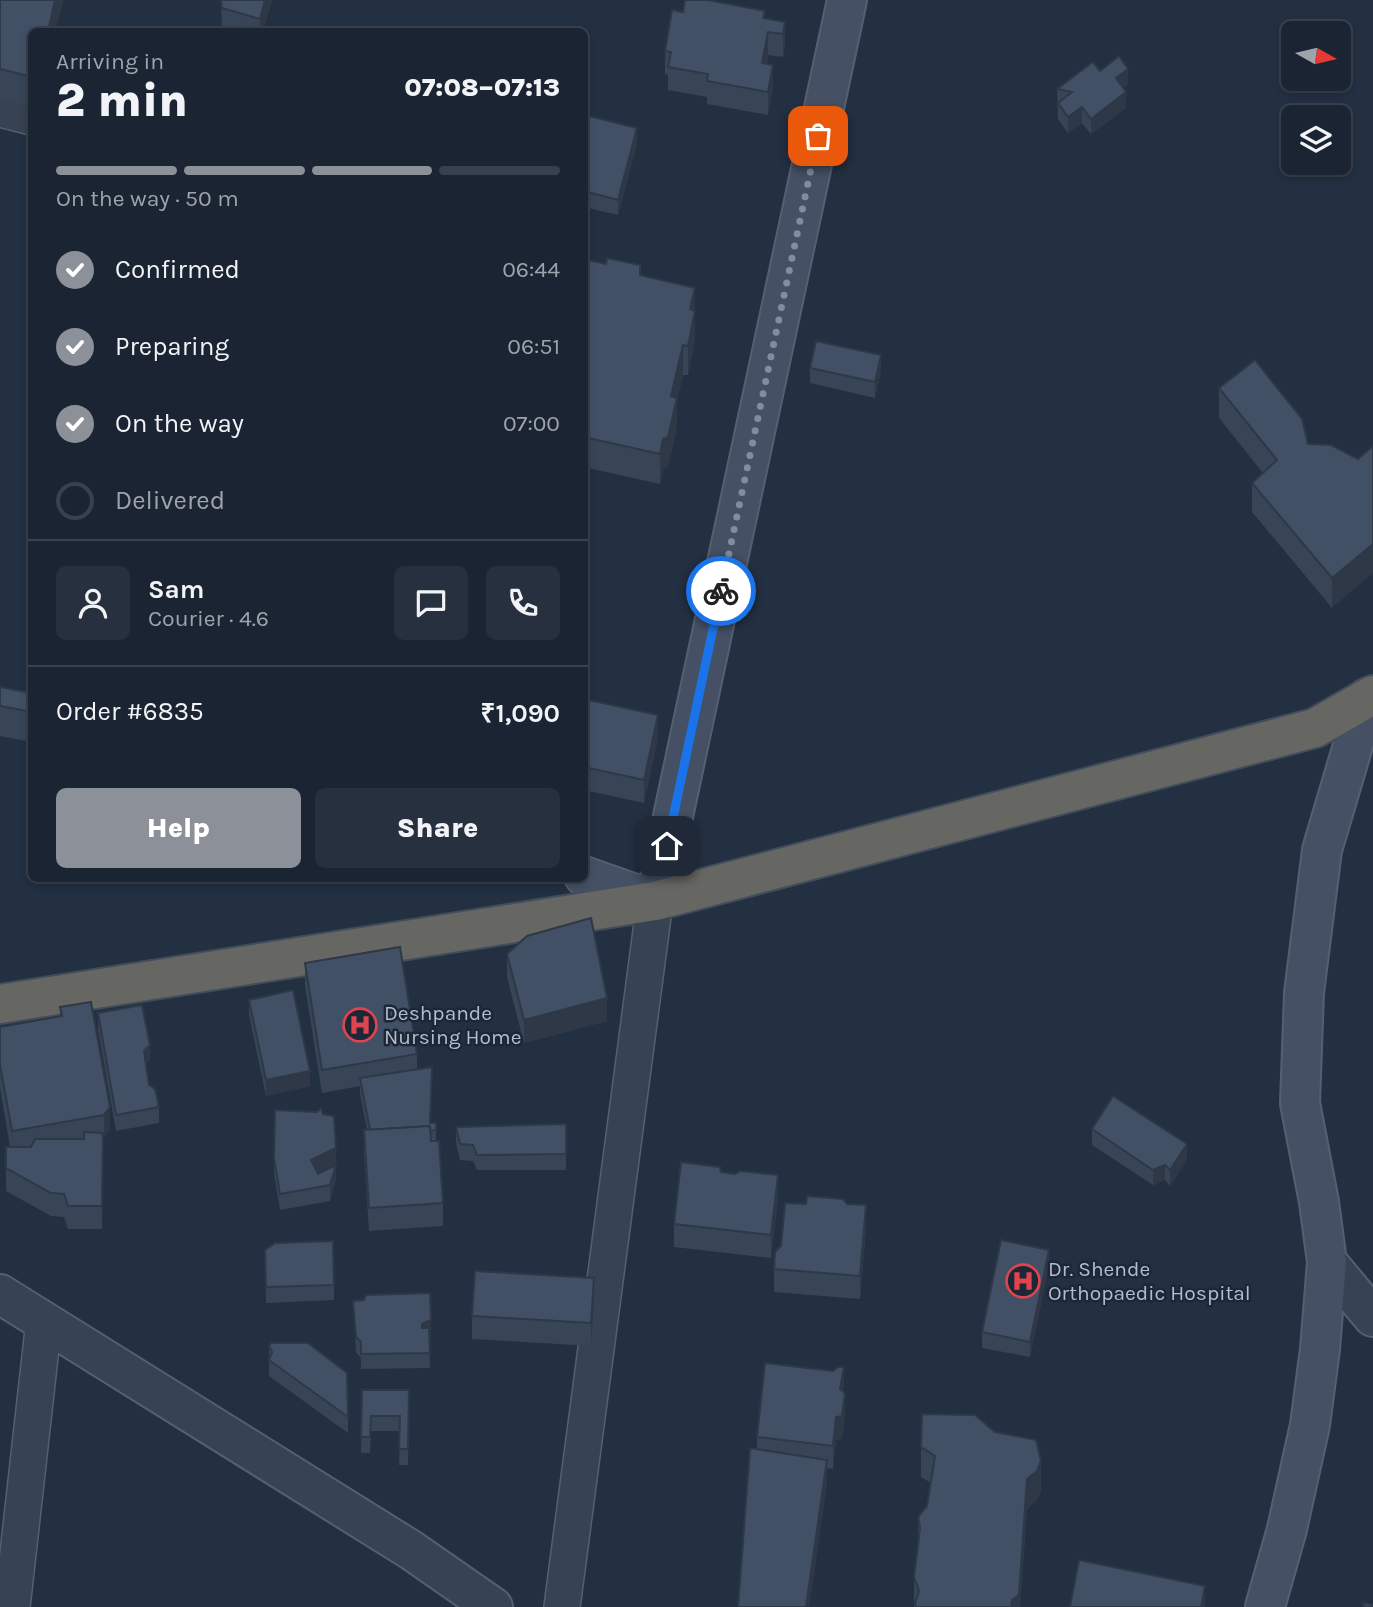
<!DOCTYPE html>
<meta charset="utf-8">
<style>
:root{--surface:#1a2432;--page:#27303e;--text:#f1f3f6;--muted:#9fa4ac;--line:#38414d;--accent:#8c9099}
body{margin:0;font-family:Karla,sans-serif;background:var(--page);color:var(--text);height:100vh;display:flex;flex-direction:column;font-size:26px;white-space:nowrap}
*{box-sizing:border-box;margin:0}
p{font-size:23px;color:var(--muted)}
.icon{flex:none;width:38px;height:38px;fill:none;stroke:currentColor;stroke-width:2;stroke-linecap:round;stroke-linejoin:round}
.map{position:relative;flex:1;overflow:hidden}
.sheet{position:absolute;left:28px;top:28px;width:560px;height:854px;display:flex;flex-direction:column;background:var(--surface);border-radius:10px;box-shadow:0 4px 10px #0003,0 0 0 2px var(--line)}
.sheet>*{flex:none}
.needle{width:46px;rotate:98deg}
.buttons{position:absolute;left:1281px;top:21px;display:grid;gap:14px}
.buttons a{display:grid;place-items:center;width:70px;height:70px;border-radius:10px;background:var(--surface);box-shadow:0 4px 10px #0003,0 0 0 2px var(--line);font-size:35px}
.pin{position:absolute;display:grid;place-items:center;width:60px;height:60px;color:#fff;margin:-30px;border-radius:14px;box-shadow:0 4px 10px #0006}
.courier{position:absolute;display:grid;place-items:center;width:70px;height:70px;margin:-35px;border:5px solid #1a73e8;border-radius:50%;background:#fff;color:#222;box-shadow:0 2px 9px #0007}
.summary em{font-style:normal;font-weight:800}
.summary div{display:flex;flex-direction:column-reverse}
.summary{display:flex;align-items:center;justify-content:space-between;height:119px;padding:0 28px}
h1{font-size:46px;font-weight:800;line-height:52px}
.bar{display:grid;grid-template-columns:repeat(4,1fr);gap:10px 7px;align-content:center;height:84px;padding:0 28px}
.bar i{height:9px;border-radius:5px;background:var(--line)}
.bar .active{background:var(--accent)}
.bar p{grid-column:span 4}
.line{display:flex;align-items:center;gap:18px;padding:0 28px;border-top:2px solid var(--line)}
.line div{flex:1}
.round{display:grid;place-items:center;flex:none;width:74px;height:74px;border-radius:10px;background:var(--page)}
ol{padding:0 28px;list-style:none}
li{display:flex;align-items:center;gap:21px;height:77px}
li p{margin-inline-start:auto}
li .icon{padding:7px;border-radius:50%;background:var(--accent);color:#fff;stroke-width:4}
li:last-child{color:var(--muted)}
li i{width:38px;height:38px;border:4px solid var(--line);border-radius:50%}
.cta{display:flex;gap:14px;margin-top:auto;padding:14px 28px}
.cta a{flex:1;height:80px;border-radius:10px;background:var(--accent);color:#fff;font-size:28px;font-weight:800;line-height:80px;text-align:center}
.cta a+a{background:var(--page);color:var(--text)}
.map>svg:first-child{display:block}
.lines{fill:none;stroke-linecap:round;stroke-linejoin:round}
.minor-casing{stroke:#55606f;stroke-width:38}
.tertiary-casing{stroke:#55606f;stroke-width:42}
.secondary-casing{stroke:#55606f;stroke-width:42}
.trunk-casing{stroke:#424d5c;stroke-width:42}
.minor{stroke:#374252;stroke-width:35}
.tertiary{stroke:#374252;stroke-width:38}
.secondary{stroke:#455065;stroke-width:38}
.trunk{stroke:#666662;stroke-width:38}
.wall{fill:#384557}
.shaded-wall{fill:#2e3847}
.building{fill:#415065;stroke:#2e3847;stroke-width:2}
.done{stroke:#818c9c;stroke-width:7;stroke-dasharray:0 12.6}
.route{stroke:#1a73e8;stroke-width:9}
.labels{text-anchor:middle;stroke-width:5;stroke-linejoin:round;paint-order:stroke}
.poi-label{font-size:21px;fill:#b4bdcc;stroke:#1c2737;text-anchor:start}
</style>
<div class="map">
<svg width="1373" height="1607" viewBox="0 0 1373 1607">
<rect width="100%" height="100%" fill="#233042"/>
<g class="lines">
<defs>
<g id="minor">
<path d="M0,109L32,117"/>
<path d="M12,1607L44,1321"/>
<path d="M562,1607L655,901"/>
</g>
<g id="tertiary">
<path d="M1327,1262L1373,1317"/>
<path d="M0,1294L411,1550L493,1607"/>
</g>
<g id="secondary">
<path d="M584,876L655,901L847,0"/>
<path d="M1265,1607L1287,1529L1310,1425L1320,1349L1327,1262L1319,1202L1300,1103L1304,993L1322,850L1367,698"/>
</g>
<path id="trunk" d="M0,1004L655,901L1315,728L1373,695"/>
</defs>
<use href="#minor" class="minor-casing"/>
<use href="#tertiary" class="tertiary-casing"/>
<use href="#secondary" class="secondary-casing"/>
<use href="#trunk" class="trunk-casing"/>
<use href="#minor" class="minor"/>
<use href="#tertiary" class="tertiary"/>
<use href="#secondary" class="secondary"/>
<use href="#trunk" class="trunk"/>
</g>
<g class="wall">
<path d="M0,0H63L55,32H32V107L0,99Z"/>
<path d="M221,0H272L263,32L222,31Z"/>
<path d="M683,12L765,18L785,22V45L783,57L768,55L767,64L773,88L768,115L707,104V97L668,90V75L665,74V51Z"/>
<path d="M1100,71L1128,84L1123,88L1126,108L1091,134L1082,123L1068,133L1058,119L1057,89Z"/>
<path d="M584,133L637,144L618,215L584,207Z"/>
<path d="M584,259L640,275L695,311V340L688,375H683L677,401V427L668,466L663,469L660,484L584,467Z"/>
<path d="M810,368L881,371L875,398L810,383Z"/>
<path d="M1219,388L1308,444L1358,459L1332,608L1252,512V483L1263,473L1219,418Z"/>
<path d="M0,687L32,693V742L0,736Z"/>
<path d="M584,699L658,738L644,803L584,790Z"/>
<path d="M507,954L607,1021L524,1043L507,977Z"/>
<path d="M305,963L417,1054V1069L431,1123H436V1141L443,1203V1226L369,1231L364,1153V1130H367L360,1094V1086L322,1093L305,986Z"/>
<path d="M249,1000L310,1086L266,1096L249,1015Z"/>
<path d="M91,1002L110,1130L103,1138L102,1229H68L64,1217L51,1216L6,1191V1147H10L0,1088V1027L60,1016V1007Z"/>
<path d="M98,1013L150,1060L146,1064L149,1085L159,1107V1123L116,1131L98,1029Z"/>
<path d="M275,1110L336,1164L317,1172L336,1180L330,1201L280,1210L274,1173Z"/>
<path d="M566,1124V1170H477L473,1161L460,1160L456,1143V1127Z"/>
<path d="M1092,1129L1187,1160L1170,1186L1165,1180L1153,1185L1092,1145Z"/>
<path d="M721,1172L735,1174L778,1198L771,1258L674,1247V1224Z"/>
<path d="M806,1204H847L866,1228L860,1299L774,1292V1269L781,1246Z"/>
<path d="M265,1250L334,1285V1300L266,1303Z"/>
<path d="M1049,1265L1030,1357L982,1348V1332Z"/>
<path d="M364,1300L431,1336H429L430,1368L361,1369V1358L356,1352L353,1301Z"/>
<path d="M594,1301L591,1346L472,1339V1316Z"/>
<path d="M269,1346L348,1417V1433L269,1376Z"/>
<path d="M362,1390H409L408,1465H399L400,1431H371L370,1453H361Z"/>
<path d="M843,1392L845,1416L842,1439L836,1440L833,1469L827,1468V1483L809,1607H738L757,1449V1437Z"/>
<path d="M921,1447L1041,1491L1037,1500L1027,1509L1020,1607H914V1577L918,1547V1517L927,1506L931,1483L921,1477Z"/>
</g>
<g class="shaded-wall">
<path d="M55,0H63L55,32H48Z"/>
<path d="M265,0H272L263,32H260V19Z"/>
<path d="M785,22V45L783,57V34Z"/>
<path d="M768,32V55L762,86V63Z"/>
<path d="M773,65V88L768,115V92Z"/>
<path d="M1128,69V84L1116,94V78Z"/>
<path d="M588,77V92L584,114V98Z"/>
<path d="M1126,92V108L1091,134V119Z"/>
<path d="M1082,107V123L1068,133V117Z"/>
<path d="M637,128V144L618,215V200Z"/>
<path d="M695,288V340L688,375V346L690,309Z"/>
<path d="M683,345V375L677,401V427L668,466L663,469L660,484V454L671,396Z"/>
<path d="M881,355V371L875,398V382Z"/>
<path d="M1373,544V573L1332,608V578Z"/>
<path d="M658,715V738L644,803V780Z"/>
<path d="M607,998V1021L524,1043V1020Z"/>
<path d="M150,1045V1060L144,1067V1051Z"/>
<path d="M310,1071V1086L266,1096V1080Z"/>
<path d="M110,1107V1130L104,1138V1115Z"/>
<path d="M1187,1144V1160L1170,1186V1170Z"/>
<path d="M336,1148V1164L311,1175V1160Z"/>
<path d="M336,1165V1180L330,1201V1185Z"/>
<path d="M1165,1165V1180L1153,1185V1170Z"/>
<path d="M778,1175V1198L771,1258V1235Z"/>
<path d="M866,1205V1228L860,1299V1276Z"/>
<path d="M1049,1250V1265L1030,1357V1342Z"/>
<path d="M594,1278V1301L591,1346V1323Z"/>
<path d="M431,1320V1336L422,1339V1324Z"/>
<path d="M844,1367V1390L840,1412V1389Z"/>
<path d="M845,1393V1416L842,1439L836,1440L833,1469V1446L836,1417Z"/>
<path d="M827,1460V1483L809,1607H806Z"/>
<path d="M1041,1461V1491L1037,1500L1027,1509L1020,1607H1011L1027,1479Z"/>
<path d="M1205,1586V1607H1201Z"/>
</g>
<g class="building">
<path d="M0,0H55L48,32H32V77L0,69Z"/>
<path d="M221,0H265L260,19L222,8Z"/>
<path d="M685,0H708L765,11L763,18L785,22L783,34L768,32L762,63L773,65L768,92L707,81L708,74L668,67L671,52L665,51L672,10L683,12Z"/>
<path d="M1119,56L1128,69L1116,78L1126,92L1091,119L1082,107L1068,117L1058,103L1072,92L1057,89L1093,62L1100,71Z"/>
<path d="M584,76L588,77L584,98Z"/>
<path d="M589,116L637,128L618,200L584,191V133Z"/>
<path d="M607,258L640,265V275L695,288L690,309L695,311L688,346L683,345L671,396L677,398L668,437L663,439L660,454L584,437V259L606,264Z"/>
<path d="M816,341L881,355L875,382L810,368Z"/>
<path d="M1255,360L1302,419L1308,444L1331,445L1358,459L1373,446V544L1332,578L1252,483L1277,460L1219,388Z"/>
<path d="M0,687L32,693V712L0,706Z"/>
<path d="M584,699L658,715L644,780L584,767Z"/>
<path d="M591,918L607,998L524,1020L507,954L527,936Z"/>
<path d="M400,947L417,1054L322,1070L305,963Z"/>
<path d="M293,990L310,1071L266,1080L249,1000Z"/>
<path d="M91,1002L110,1107L104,1115L12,1131L0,1065V1027L62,1016L60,1007Z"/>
<path d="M142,1005L150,1045L144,1051L149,1085L155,1089L159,1107L116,1115L98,1013Z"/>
<path d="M432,1067L430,1123H436V1130L430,1131V1126L370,1130L360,1078Z"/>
<path d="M1113,1096L1187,1144L1170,1170L1165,1165L1153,1170L1092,1129Z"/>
<path d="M321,1108L323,1114L334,1116L336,1148L311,1160L318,1174L336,1165L330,1185L280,1194L274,1158L275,1110L317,1112Z"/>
<path d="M566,1124V1154L477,1155L473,1145L460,1144L456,1127Z"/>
<path d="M430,1126L431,1141H439L443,1203L369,1208L364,1130Z"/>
<path d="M84,1132L103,1133L102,1206H68L64,1194L51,1193L6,1168V1147H31L35,1139H84Z"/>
<path d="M681,1162L720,1167L721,1172L735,1174L740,1171L778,1175L771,1235L674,1224Z"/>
<path d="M807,1196L843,1199L847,1204L866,1205L860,1276L774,1269L775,1252L781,1246L785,1203L806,1204Z"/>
<path d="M1001,1240L1049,1250L1030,1342L982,1332Z"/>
<path d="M333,1241L334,1285L266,1287L265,1250L275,1243Z"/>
<path d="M475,1271L594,1278L591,1323L472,1316Z"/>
<path d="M430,1293L431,1320L422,1324V1328H429L430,1353L361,1354V1342L356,1337L353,1301L364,1300L366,1295Z"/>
<path d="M271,1343H308L347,1373L348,1417L269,1360L272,1352L269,1346Z"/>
<path d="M765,1363L833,1371L838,1367H844L840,1389L845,1393L842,1416L836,1417L833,1446L757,1437Z"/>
<path d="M362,1390H409L408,1449H399L400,1416H371L370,1437H361Z"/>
<path d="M922,1414L975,1415L995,1432L1036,1440L1041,1461L1037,1471L1027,1479L1019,1595L1012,1600L1011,1607H916L915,1603L919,1591L914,1577L920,1528L918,1517L927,1506L935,1456L921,1447Z"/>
<path d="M750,1448L827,1460L806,1607H738Z"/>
<path d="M1079,1560L1205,1586L1201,1607H1070Z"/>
<path d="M1363,1603L1373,1605V1607H1364Z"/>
</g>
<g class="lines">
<path class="done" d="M721,591L818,136"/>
<path class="route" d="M667,846L721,591"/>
</g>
<defs>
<symbol id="hospital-ring" viewBox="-11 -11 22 22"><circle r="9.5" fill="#1c2737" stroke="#e0444e" stroke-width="1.5"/><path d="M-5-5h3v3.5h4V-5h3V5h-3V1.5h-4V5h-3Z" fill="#e0444e"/></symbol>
</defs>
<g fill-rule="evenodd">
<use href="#hospital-ring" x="341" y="1006" width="38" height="38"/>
<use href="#hospital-ring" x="1004" y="1262" width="38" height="38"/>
</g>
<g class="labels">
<g class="poi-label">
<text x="384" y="1020">Deshpande<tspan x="384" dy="24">Nursing Home</tspan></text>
<text x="1048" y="1276">Dr. Shende<tspan x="1048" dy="24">Orthopaedic Hospital</tspan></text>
</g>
</g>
</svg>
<div class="buttons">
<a><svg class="needle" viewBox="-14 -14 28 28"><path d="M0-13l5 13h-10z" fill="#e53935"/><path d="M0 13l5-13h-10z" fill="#9fa4ac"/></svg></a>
<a><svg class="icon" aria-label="layers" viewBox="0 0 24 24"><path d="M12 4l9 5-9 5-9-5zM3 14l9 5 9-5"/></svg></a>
</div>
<div class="pin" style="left:818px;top:136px;background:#ea580c"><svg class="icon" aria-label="bag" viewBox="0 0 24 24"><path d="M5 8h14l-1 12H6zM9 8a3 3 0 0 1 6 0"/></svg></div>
<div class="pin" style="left:667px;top:846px;background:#1f2937"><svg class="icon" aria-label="home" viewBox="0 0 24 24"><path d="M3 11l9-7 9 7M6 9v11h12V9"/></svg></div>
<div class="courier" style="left:721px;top:591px"><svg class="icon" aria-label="bike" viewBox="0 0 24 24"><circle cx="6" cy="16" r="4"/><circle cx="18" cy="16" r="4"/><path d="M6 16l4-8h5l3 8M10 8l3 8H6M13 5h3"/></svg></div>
<section class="sheet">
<div class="summary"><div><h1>2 min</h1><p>Arriving in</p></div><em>07:08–07:13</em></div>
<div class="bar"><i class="active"></i><i class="active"></i><i class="active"></i><i></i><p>On the way · 50 m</p></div>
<ol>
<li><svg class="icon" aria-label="check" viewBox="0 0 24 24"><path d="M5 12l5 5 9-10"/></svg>Confirmed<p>06:44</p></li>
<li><svg class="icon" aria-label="check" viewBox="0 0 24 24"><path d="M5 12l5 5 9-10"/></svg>Preparing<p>06:51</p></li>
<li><svg class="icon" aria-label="check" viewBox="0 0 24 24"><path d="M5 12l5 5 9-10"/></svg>On the way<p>07:00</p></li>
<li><i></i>Delivered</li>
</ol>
<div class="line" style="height:126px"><a class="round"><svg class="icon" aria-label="person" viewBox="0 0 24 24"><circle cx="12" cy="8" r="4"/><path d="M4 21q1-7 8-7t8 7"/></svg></a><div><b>Sam</b><p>Courier · 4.6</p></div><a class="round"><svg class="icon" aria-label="chat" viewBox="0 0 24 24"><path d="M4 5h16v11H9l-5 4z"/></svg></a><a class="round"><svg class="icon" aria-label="phone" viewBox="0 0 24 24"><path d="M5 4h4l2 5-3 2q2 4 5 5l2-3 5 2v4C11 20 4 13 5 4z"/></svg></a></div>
<div class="line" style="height:91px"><div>Order #6835</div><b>₹1,090</b></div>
<div class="cta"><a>Help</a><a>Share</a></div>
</section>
</div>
